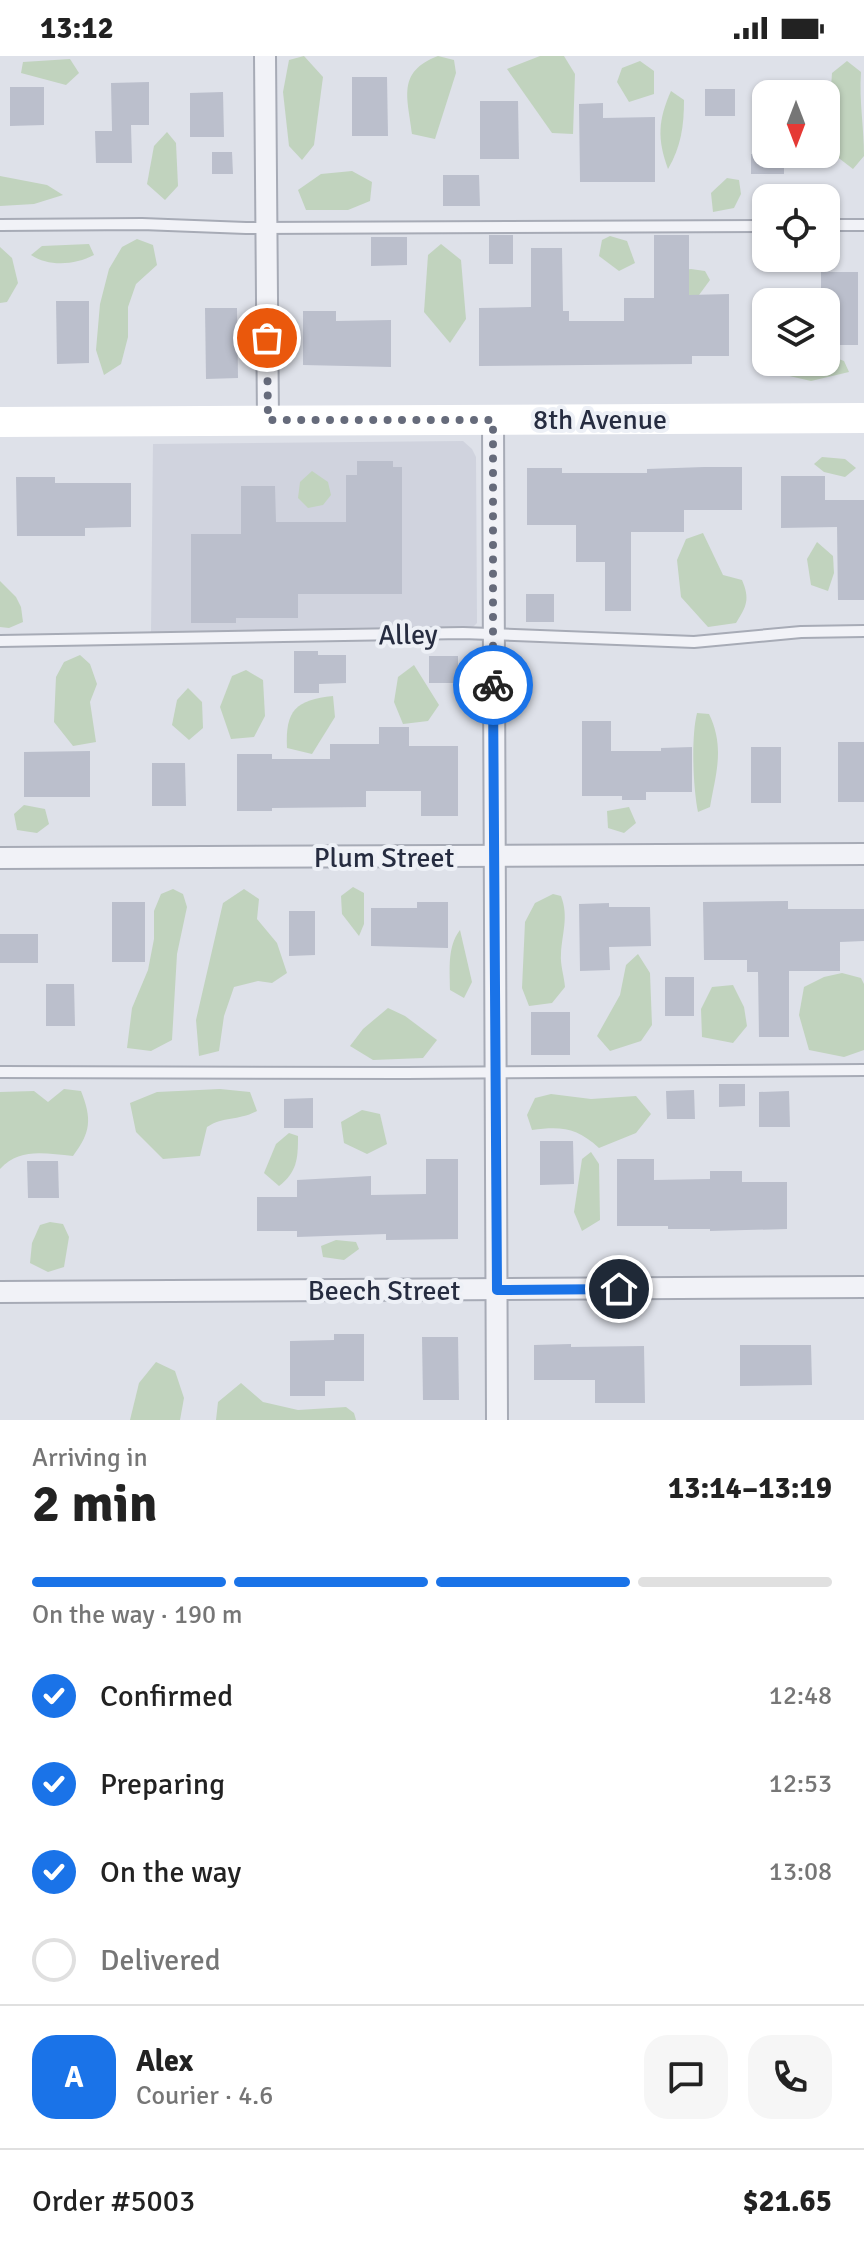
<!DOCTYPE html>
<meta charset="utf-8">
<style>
:root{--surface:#fff;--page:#f6f6f6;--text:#222;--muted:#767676;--line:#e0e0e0;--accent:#1a73e8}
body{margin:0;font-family:Signika,sans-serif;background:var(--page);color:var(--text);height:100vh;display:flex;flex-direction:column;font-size:30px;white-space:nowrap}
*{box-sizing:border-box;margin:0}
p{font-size:26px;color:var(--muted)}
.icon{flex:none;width:44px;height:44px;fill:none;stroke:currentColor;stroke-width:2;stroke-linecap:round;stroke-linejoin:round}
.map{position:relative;height:1364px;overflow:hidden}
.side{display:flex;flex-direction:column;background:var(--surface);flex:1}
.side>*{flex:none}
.needle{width:52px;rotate:180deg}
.fabs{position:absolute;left:752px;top:24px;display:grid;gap:16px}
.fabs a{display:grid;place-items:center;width:88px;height:88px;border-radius:16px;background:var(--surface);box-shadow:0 2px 6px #0004;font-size:40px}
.pin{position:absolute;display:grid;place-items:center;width:68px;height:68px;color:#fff;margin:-34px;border:4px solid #fff;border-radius:50%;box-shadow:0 2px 8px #0007}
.courier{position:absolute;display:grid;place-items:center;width:80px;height:80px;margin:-40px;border:6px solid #1a73e8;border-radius:50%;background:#fff;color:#222;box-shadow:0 2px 10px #0007}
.overview em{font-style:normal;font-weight:700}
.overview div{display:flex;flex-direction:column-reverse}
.overview{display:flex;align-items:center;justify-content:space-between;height:136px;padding:0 32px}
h1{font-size:52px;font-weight:700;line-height:60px}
.bar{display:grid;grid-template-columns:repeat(4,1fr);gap:12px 8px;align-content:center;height:96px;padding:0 32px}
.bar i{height:10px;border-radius:6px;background:var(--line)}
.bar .selected{background:var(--accent)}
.bar p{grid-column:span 4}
.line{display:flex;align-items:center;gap:20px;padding:0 32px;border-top:2px solid var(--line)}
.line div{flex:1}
.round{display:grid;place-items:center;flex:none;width:84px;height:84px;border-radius:24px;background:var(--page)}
ol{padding:0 32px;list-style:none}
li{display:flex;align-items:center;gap:24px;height:88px}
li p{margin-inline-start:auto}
li .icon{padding:8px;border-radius:50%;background:var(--accent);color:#fff;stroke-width:4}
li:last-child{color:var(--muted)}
li i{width:44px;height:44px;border:4px solid var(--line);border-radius:50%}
.status{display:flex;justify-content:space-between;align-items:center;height:56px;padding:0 40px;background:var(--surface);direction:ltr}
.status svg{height:22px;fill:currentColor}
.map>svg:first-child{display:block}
.built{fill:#d0d3de}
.green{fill:#c1d3be}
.building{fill:#bbbfcc}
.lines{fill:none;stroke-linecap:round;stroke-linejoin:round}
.lane-casing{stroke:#a7abb6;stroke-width:14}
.street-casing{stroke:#a7abb6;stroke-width:24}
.lane{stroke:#f1f2f7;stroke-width:10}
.street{stroke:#f1f2f7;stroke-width:20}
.secondary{stroke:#fff;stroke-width:30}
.done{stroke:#666b7b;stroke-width:8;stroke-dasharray:0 14.4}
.route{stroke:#1a73e8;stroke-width:10}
.labels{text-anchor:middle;stroke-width:8;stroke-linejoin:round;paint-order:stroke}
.street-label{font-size:28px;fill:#262c40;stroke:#edf0f6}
</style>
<div class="status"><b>13:12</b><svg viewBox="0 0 49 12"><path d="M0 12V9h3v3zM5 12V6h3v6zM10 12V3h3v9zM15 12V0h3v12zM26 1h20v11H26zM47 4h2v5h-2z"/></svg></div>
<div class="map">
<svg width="864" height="1364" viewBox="0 0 864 1364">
<rect width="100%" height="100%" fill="#dee1e9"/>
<path class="built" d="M463,385L472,393L476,401L477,567L473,571L151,577L153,388Z"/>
<g class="green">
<path d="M304,0L323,21L314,89L302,104L289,90L283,36L289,4Z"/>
<path d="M438,0L454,4L456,17L435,83L412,78C408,42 396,16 438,0Z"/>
<path d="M540,0H564L575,18L573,78L552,77L507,13Z"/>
<path d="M70,3L79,17L66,29L21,17L23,6Z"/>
<path d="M640,5L654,15V38L629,46L617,26L622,12Z"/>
<path d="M847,5L861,16C859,45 864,71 864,100L853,113L827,93L832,17Z"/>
<path d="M671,35L684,44C684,70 681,91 668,113C657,83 658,64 671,35Z"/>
<path d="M167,76L176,87L178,130L165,144L147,128L154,90Z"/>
<path d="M352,115L372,126L370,145L348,154H306L298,134L321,118Z"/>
<path d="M0,120L47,129L63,139L34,148L0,150Z"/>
<path d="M727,122L739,124L741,138L734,152L713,156L711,137Z"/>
<path d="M610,180L627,185L635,207L619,215L599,200L602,184Z"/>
<path d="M137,183L153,189L157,209L136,228L128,251V281L121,308L104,319L96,294L100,248L109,213L122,191Z"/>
<path d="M89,188L94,199C75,209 49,211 31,199L42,190Z"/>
<path d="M441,188L461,204L466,263L450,287L424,256L428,199Z"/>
<path d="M0,191L12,202L18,227L7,246L0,247Z"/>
<path d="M691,213L705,215L710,224L699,239L674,241L676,215Z"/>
<path d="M826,298L844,305L849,316L811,325L785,319L788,306H826Z"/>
<path d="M822,401L845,403L856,412L845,421L824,416L814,408Z"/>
<path d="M312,415L328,426L331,439L323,449L308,452L298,442L300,426Z"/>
<path d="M703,477L723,519L742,524C750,543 747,550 736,567L708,571L681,541L677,504L686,483Z"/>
<path d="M817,486L833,500L834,517L828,535L811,529L807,503Z"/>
<path d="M0,525L16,541L21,551L23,566L9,572L0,571Z"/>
<path d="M80,599L90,608L97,628L90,646L96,686L73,690L54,666L56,621L64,606Z"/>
<path d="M414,609L439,649L428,665L403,668L394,646L398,621Z"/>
<path d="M246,614L263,624L265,660L254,681L231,683L220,651L232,620Z"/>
<path d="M188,632L202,646L203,672L189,684L172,669L177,644Z"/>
<path d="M333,640L335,661L312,698L287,692C285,654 296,644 333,640Z"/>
<path d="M697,657L709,658C725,691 716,717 710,751L698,756C693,732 691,681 697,657Z"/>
<path d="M24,749L45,753L49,768L37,777L17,774L14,758Z"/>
<path d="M629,751L636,767L624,777L608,772L607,755Z"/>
<path d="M353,831L364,837V868L359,880L342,858L341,840Z"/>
<path d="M173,833L183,838L187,851L177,898L172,984L151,995L127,992L132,952L148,914L154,883V855L161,838Z"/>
<path d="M244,833L259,843L257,863L277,887L287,917L272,927L258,925L234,931L224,960L219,995L199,1000L196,964L223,847Z"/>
<path d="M553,838L561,840C569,861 562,877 561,898C560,908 564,920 565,931L552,947L529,950L522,932L525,866L535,847Z"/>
<path d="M460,874L472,926L464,942L450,934C450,913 447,891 460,874Z"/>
<path d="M638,898L650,917L652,969L641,985L610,995L597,980L620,939L626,909Z"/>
<path d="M842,917L861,922L864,928V994L844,1001L809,994L799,959L804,931L824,921Z"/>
<path d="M733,929L744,951L747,970L733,987L702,981L701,953L712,931Z"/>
<path d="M388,952L405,960L437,984L423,1002L373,1004L350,990L363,973Z"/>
<path d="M64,1033L81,1035C92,1063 91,1076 73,1100C46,1098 20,1091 0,1113V1036L34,1035L48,1046Z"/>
<path d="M220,1033L250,1036L257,1055C238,1065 224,1060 207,1071L200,1100L163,1103L136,1076L130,1047L157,1036Z"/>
<path d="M551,1038L591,1043L636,1040L651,1058L636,1077L599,1092C577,1072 562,1070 532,1074L527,1059L535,1042Z"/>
<path d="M362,1054L380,1058L387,1088L367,1098L344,1087L341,1066Z"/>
<path d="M289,1077L298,1080C298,1103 297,1116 279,1130L264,1117L276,1088Z"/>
<path d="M591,1096L599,1108L600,1164L582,1175L574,1156L582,1103Z"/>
<path d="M50,1166L63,1168L69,1181L64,1211L48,1216L30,1207L32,1187L40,1169Z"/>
<path d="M336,1184L356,1186L359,1193L344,1204L323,1201L321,1190Z"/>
<path d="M156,1306L175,1315L184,1342L180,1364H130L139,1327Z"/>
<path d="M241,1327L263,1346L298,1354L346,1351L354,1357L356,1364H216L218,1346Z"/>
</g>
<g class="building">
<path d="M352,21H387L388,80H352Z"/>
<path d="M149,26V69H131L132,107H96L95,75H112L111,27Z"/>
<path d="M10,31H44V69L10,70Z"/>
<rect x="705" y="33" width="30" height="27"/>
<path d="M223,36L224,81H190V37Z"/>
<path d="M480,45H518L519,103H480Z"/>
<path d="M603,47V62L655,61V126H580L579,48Z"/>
<path d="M212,96H232L233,118H212Z"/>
<rect x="751" y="98" width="33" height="20"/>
<path d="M443,119H479L480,150H443Z"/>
<rect x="489" y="179" width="24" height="29"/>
<path d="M654,179H689V239L729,238V300H692V308L479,310V252L531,251V192H562L563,255H569V265H624V242H654Z"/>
<path d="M371,181H407V209L371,210Z"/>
<path d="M821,216H858V289H826V246H821Z"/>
<path d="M56,245H89V307L57,308Z"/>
<path d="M205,252H237L238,322L206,323Z"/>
<path d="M303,255H336V265L391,264V311L303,309Z"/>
<path d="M357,405H393V411H402V538H298V562H236V567H191V478H241V430H275L276,466H346V419H357Z"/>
<path d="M704,411H742V454H684V476H631V555H605V506H576V469H527V412H562V417H647V413Z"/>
<path d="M781,420H825V444H864V544H838L837,471L781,472Z"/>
<path d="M16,421H55V427H131V471L85,472V480H17Z"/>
<rect x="526" y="538" width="28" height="28"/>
<path d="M294,595H318V599H346V627L319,628V637H294Z"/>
<rect x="429" y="600" width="29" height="27"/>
<path d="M582,665H611V695H661V692L692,691V736H646V744H622V740H582Z"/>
<path d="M379,671H409V690H458V760H421V735H366V751L272,752V755H237V698H272V703H330V688H379Z"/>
<rect x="838" y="686" width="26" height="60"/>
<rect x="751" y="691" width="30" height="56"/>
<path d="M90,695V741H24V696Z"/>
<path d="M152,707H185L186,750H152Z"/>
<path d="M788,845V853H864V885L840,886V915H789V981H759L758,916H747V904H704L703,846Z"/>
<rect x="112" y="846" width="33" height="60"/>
<path d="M417,846H448V892L371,890V852H417Z"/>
<path d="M609,847V851H650L651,890L609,891L610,914L580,915L579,848Z"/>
<path d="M289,855H315V899L289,900Z"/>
<rect x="0" y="878" width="38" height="29"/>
<rect x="665" y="921" width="29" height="39"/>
<path d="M46,928H74L75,970H46Z"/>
<rect x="531" y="956" width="39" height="43"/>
<path d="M719,1028H745V1050L719,1051Z"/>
<path d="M694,1034L695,1063H667L666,1035Z"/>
<path d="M789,1035L790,1071H759V1036Z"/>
<path d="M313,1042V1072H284V1043Z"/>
<path d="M540,1085H573L574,1128L540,1129Z"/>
<path d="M426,1103H458V1183L386,1184V1178L297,1181V1175H257V1141H297V1124L371,1120V1139L426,1138Z"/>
<path d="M617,1103H654V1124L710,1123V1115H742V1126H787V1173L710,1175V1173H668V1170H617Z"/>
<path d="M27,1105H58L59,1142H28Z"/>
<path d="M334,1278H364V1325H325V1340H290V1285L334,1284Z"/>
<path d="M422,1281H458L459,1344H423Z"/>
<path d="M571,1288V1291L644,1290L645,1347H595V1324H534V1289Z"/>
<path d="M740,1289H811L812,1329L740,1330Z"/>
</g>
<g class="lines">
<defs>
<g id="lane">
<path d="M0,169L142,168L246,172L766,170"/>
<path d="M826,169H864"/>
<path d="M0,585L463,577L694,586L801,576L864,575"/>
<path d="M0,1016L406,1017L864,1014"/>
</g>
<g id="street">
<path d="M265,0L268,364"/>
<path d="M493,364L497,1364"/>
<path d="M0,802L864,798"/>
<path d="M0,1236L864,1231"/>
</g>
</defs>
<use href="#lane" class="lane-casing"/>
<use href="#street" class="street-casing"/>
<use href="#lane" class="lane"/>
<use href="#street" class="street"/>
<path class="secondary" d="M0,366L864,362"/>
</g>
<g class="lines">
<path class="done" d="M267,282L268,364H493V629"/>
<path class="route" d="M493,629L497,1234L619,1233"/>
</g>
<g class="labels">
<g class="street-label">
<text x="600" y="373">8th Avenue</text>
<text transform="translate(408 578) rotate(-1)" y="10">Alley</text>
<text x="384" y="811">Plum Street</text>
<text x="384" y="1244">Beech Street</text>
</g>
</g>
</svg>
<div class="fabs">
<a><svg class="needle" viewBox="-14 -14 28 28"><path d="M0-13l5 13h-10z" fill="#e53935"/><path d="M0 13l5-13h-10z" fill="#767676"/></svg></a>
<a><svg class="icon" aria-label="locate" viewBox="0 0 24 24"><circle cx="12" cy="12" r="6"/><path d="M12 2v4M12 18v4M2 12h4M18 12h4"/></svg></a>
<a><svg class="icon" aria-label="layers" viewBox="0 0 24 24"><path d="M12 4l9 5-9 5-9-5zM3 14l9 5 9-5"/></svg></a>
</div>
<div class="pin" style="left:267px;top:282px;background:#ea580c"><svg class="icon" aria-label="bag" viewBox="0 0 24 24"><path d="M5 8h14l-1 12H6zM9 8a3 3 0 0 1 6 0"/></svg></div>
<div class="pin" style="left:619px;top:1233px;background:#1f2937"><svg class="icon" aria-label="home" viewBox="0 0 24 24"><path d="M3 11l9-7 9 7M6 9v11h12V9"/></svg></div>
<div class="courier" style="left:493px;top:629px"><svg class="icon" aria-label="bike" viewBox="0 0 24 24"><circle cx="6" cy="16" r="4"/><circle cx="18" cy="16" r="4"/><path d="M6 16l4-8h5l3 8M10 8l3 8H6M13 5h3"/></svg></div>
</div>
<section class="side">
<div class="overview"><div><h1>2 min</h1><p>Arriving in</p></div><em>13:14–13:19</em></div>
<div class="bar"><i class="selected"></i><i class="selected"></i><i class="selected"></i><i></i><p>On the way · 190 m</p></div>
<ol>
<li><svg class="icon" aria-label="check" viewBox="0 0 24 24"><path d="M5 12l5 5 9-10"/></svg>Confirmed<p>12:48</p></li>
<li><svg class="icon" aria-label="check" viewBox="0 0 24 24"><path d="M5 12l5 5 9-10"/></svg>Preparing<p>12:53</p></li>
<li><svg class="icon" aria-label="check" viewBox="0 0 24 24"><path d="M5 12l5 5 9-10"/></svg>On the way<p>13:08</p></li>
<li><i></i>Delivered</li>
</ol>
<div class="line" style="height:144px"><b class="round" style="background:var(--accent);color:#fff">A</b><div><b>Alex</b><p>Courier · 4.6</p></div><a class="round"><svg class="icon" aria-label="chat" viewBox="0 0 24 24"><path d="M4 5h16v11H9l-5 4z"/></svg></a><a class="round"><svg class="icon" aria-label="phone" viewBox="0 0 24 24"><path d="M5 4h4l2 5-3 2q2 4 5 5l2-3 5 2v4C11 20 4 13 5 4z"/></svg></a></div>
<div class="line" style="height:104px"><div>Order #5003</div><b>$21.65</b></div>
</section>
